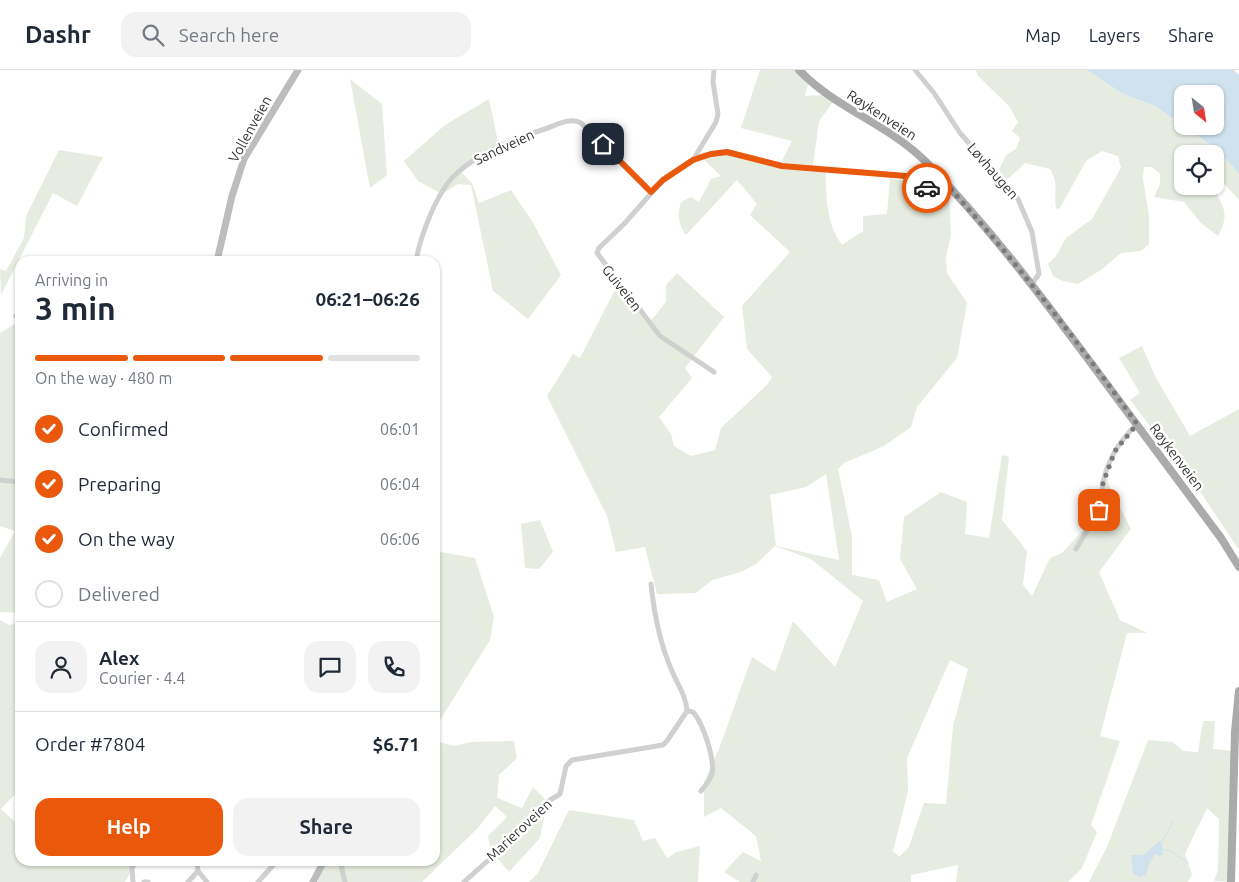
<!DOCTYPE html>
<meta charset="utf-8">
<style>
:root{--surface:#fff;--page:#f2f2f3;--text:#1f2937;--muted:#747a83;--line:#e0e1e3;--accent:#ea580c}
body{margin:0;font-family:Ubuntu,sans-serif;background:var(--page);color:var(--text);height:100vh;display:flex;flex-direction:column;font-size:19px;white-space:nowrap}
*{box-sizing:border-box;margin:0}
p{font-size:16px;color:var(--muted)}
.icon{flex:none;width:28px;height:28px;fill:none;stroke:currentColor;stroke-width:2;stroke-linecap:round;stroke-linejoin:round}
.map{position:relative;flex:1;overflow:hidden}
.drawer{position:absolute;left:15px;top:186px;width:425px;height:610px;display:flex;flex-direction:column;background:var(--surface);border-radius:15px;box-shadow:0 1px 4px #0004}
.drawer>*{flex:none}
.needle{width:32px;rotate:150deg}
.fabs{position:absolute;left:1174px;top:15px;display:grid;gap:10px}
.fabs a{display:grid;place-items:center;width:50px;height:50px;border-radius:10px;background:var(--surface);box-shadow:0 1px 4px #0004;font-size:25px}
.pin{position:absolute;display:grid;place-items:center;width:42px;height:42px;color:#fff;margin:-21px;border-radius:10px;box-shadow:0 2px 8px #0006}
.courier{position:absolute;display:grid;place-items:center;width:50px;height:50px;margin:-25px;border:4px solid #ea580c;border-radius:50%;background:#fff;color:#222;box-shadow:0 1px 6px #0007}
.headline em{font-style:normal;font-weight:600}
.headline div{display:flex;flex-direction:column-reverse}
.headline{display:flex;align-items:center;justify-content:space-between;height:85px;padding:0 20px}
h1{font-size:32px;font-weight:600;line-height:38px}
.bar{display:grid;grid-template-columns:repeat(4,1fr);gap:8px 5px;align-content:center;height:60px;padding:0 20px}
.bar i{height:6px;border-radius:4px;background:var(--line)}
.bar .on{background:var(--accent)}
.bar p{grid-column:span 4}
.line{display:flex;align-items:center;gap:12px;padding:0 20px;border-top:1px solid var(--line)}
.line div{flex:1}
.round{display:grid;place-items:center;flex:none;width:52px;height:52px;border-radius:15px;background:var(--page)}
ol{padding:0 20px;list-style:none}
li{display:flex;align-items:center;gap:15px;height:55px}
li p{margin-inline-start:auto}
li .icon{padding:5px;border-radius:50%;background:var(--accent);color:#fff;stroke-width:4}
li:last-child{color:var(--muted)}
li i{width:28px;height:28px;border:2px solid var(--line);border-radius:50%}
.primary-button{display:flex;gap:10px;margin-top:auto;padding:10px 20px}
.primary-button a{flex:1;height:58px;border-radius:15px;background:var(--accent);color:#fff;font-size:20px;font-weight:600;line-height:58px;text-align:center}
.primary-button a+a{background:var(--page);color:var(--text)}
header{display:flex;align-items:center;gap:30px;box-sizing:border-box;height:70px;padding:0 25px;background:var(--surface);border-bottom:1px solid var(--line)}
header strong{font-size:24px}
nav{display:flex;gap:28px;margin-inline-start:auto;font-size:18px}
.search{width:350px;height:45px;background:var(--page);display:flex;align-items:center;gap:12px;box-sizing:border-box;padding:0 18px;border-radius:15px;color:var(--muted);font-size:19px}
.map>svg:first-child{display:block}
.green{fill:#e6ecdf;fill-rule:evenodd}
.water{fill:#cfe2ee;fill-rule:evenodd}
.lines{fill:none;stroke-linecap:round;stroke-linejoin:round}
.stream{stroke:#cfe2ee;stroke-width:1}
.minor{stroke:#d0d0d0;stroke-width:5}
.secondary{stroke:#bdbdbd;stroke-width:7}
.primary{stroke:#ababab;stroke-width:8}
.done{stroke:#7a7a7a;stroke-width:5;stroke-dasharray:0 9}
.route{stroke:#ea580c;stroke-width:6}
.labels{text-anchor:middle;stroke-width:5;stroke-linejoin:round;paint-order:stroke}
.street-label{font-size:14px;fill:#333;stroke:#fff}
</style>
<header>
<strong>Dashr</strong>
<div class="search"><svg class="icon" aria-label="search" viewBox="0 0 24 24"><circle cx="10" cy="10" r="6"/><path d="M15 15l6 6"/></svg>Search here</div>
<nav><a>Map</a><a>Layers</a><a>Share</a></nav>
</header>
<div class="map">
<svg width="1239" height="812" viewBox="0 0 1239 812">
<rect width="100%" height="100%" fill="#fff"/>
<g class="green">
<path d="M760,0H795L808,14L805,26L822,25L833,32L819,51L813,95L781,93L792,71L741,58Z"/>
<path d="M976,0H1087L1123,24L1155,36L1219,81L1239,104V130L1218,107H1215V84H1182V116H1212C1224,137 1230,144 1218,166L1201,153L1184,132L1154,127L1160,114V104L1152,97H1144L1143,109L1149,146V174L1141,181L1121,183L1101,200L1078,214L1063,211L1053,206L1048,194L1056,186L1066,168L1092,149L1121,98L1118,86L1102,81L1086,91L1060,138L1056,139C1053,121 1060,117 1050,99L1025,93L1009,108H1005L999,100L1006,85L1016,79L1020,68L1012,61L1018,52L1009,36L977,5Z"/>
<path d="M350,9L382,34L387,105L370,118Z"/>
<path d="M489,29L499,77L460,101L472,113L479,133L511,120L532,151L561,205L528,249L493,221L471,115L458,114L442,124L418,111L404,91L445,55Z"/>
<path d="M59,80L103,87L77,136L53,123L1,225L0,199L6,201L24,168L26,146Z"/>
<path d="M728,83L765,92L825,98C827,126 825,151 842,175L863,161V146L887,144L890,108L916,113L934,128L949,127L951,165L946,188L947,203L967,233L957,288L917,337L911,357L884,376L844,393L838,399L852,466V505L879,510L887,532L917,519L900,489L904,447L941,422L967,432L965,464L989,468L1002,385L1009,387L1002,450L1027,481L1023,515L1032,526L1050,488L1062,483L1096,446L1107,407L1109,416L1131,459L1099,502L1120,550L1147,563H1127L1100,666L1120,671L1091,755L1097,762L1082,798L1068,812H956L958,795L911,805V812H740L724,802L743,782L761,791L756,766L721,738L704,747V712L719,679L752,587L775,602L793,551L835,597L863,531L811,489L775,476L756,494L741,502L712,510L696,523L657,524L645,477L616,482L607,446L547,326L573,284L580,288L618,214L650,252L666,232V215L677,203L724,247L685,298L692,308L659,347L671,364L674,376L691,386L715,380L721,358L768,314L772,307L747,279L742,236L790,182L750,145L757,134L737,110L686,165C678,153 677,146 681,132L691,127L699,132L711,109L721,106L701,87ZM826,404L839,490L776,476L770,425L806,417ZM950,590L968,599L953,656L946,734L924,733L909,777L899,787L893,781L908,721L907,688Z"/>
<path d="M20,251V543L0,542V488L15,461L0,456V263Z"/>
<path d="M1142,276L1155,306L1190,366L1239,339V480L1201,423L1130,330L1140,323L1119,288Z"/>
<path d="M540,450L553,482L539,499L525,498L521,454Z"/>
<path d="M435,481L475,488L494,547L490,570L435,658Z"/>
<path d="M0,550L9,555L20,552V719L1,739L15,752L20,750V791H137L125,812H0Z"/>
<path d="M1203,651H1215L1213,679L1233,681L1229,812L1214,811L1218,800L1219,749L1207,738L1185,784L1192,805L1188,812H1089L1107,777L1148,670L1173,672L1183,681L1198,682Z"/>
<path d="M435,668L442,673L454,676L471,672L514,671L517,688L499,705L497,728L522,738L533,717L547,731L540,768L509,802L491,781L488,766L507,747L495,736L478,758L422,812H318L326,791H435Z"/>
<path d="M569,740L634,750L643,771L655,768L667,788L677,782L700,776L698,812H529L538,803Z"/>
</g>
<g class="water">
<path d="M1087,0H1234L1239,5V104L1219,81L1155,36L1123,24ZM1182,24H1215V56H1182Z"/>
<path d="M1160,771L1162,772L1163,784L1161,786L1155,784L1149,794L1146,805L1140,807L1133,804L1131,785H1143Z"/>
</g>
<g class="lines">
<g class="stream">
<path d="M1162,772L1173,751"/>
<path d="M1164,780H1169L1188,793"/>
</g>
<g class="minor">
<path d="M915,0L934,23L960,63L1018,129L1032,162L1039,204L1032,214"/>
<path d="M693,90L704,85L727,82L782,96L906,106L937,123L950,118"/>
<path d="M416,191C420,167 437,121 456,104C477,84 517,67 545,59C557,55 569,47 581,53L651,123"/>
<path d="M16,246L20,248"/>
<path d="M714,302L660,266L597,183L599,178L624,154L663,110L693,90L716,52L718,44L713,12L714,0"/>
<path d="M0,410L20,412"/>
<path d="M1076,479L1099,440C1103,431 1101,422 1103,412C1108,390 1120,370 1137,354"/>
<path d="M687,641L693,642C703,653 715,689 712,704C710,710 705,716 701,721"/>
<path d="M197,791L198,801L207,812"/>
<path d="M340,791L345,812"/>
<path d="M133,812L132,798L136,791"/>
<path d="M144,812H148"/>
<path d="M188,812L198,801"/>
<path d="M258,812L277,791"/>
<path d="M464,812L504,776L545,733L560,724L566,696L572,690L663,675L667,671L687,641C686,625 678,616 672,601C660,574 654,543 651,514"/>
<path d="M753,812L756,805"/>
</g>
<g class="secondary">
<path d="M217,191L232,126L244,89L298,0"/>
<path d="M313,812L324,791"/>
</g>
<g class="primary">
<path d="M799,0C836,39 889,54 927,93C994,162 1051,239 1108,316C1146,367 1184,418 1221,468L1239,497"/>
<path d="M1231,812L1235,662L1239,621"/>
</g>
</g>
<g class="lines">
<path class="done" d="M927,118L937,123L950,118C1017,193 1078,272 1137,354L1115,381L1103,413L1099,440"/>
<path class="route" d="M603,74L651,122L663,110L693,90L711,84L727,82L782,96L906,106L927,118"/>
</g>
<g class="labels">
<g class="street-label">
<text transform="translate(882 45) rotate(33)" y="5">Røykenveien</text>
<text transform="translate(250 59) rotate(-61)" y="5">Vollenveien</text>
<text transform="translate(504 77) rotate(-25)" y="5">Sandveien</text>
<text transform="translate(993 101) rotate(49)" y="5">Løvhaugen</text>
<text transform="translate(622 218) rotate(52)" y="5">Guiveien</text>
<text transform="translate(1177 387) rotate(53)" y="5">Røykenveien</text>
<text transform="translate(519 760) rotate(-43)" y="5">Marieroveien</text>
</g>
</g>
</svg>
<div class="fabs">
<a><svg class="needle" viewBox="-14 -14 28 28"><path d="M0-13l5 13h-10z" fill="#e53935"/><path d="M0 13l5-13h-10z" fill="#747a83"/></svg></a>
<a><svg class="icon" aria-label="locate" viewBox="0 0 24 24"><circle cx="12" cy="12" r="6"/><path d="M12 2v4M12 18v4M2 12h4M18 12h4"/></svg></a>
</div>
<div class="pin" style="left:1099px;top:440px;background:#ea580c"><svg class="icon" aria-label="bag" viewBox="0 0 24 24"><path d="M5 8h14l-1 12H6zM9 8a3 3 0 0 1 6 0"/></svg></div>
<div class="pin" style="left:603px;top:74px;background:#1f2937"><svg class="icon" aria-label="home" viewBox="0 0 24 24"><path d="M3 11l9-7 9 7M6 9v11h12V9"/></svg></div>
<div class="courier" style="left:927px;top:118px"><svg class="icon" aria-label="car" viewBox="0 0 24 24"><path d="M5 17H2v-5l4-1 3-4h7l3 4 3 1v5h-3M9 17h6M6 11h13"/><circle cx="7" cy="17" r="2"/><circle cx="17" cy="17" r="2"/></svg></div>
<section class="drawer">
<div class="headline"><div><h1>3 min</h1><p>Arriving in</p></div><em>06:21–06:26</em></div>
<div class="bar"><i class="on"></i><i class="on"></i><i class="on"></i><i></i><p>On the way · 480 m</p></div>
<ol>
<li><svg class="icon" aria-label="check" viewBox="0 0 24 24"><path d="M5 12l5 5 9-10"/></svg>Confirmed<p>06:01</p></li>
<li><svg class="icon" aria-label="check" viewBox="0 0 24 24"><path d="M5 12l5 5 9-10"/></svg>Preparing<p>06:04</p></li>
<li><svg class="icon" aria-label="check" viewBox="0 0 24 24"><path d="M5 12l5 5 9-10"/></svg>On the way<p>06:06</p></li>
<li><i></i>Delivered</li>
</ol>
<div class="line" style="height:90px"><a class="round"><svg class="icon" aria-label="person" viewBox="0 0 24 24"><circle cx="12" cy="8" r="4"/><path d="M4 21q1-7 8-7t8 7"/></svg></a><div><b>Alex</b><p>Courier · 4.4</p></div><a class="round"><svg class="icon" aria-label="chat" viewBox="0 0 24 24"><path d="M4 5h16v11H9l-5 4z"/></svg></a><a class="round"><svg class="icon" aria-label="phone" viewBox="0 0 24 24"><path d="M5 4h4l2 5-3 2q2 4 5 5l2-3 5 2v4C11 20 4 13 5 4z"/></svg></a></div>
<div class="line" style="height:65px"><div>Order #7804</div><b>$6.71</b></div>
<div class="primary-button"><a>Help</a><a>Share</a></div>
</section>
</div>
